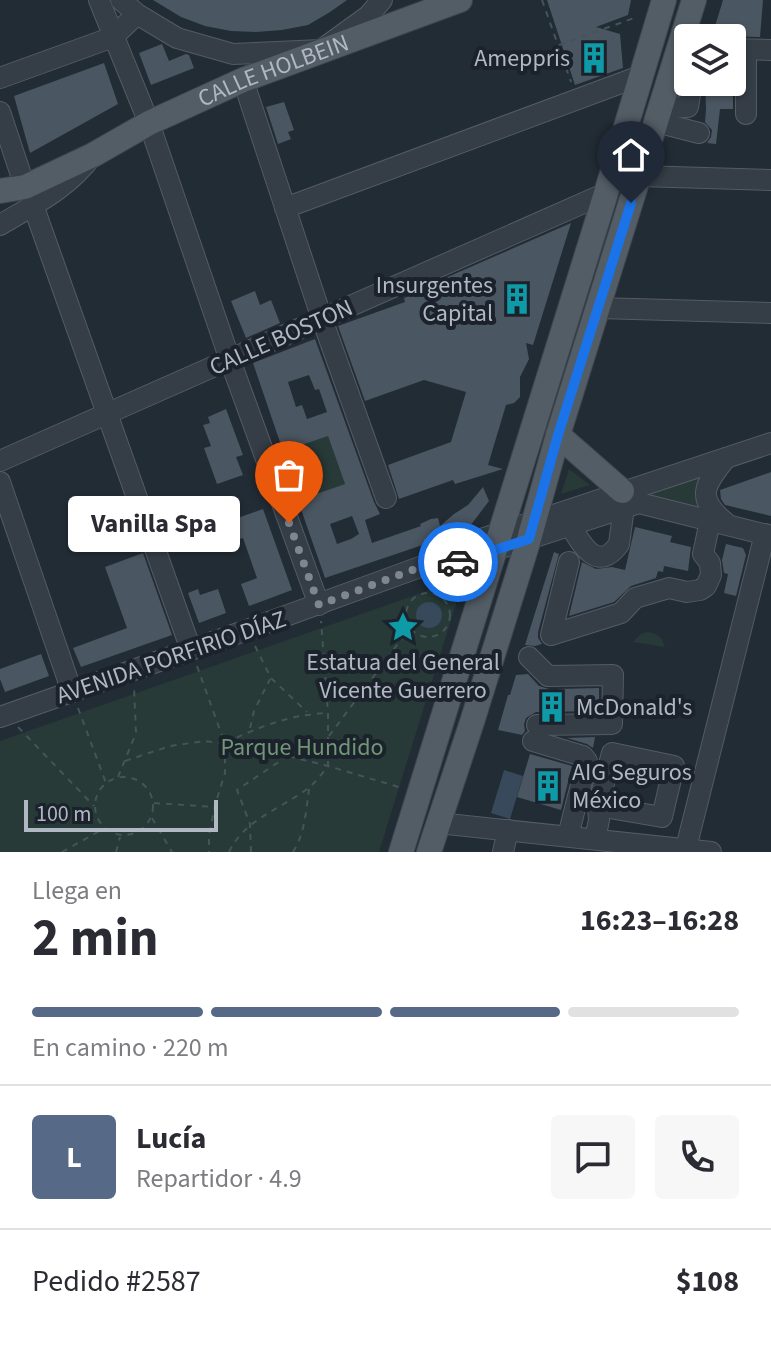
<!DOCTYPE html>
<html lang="es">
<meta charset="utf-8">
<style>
:root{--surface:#fff;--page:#f7f7f7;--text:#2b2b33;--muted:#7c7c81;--line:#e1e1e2;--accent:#566a87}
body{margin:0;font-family:"Source Sans 3",sans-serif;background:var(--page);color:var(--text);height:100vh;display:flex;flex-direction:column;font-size:30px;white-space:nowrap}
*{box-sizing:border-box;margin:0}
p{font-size:26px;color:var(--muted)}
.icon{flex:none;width:44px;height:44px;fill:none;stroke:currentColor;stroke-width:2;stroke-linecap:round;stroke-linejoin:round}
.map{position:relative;height:852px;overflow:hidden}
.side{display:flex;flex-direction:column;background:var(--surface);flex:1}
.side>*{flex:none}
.controls{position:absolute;left:674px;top:24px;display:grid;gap:16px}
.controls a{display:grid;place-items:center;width:72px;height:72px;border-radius:8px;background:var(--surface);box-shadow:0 2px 6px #0004;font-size:40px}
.scale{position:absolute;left:24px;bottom:20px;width:194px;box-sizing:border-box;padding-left:8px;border:4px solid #b0b8c3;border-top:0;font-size:22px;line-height:28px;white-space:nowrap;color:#b0b8c3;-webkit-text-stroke:6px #1b222b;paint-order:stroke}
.pin{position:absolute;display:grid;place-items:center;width:68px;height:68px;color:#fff;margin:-82px -34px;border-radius:50% 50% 50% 0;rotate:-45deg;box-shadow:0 0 8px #0007}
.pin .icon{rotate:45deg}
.courier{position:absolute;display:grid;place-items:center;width:80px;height:80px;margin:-40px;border:6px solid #1a73e8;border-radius:50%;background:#fff;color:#222;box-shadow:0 2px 10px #0007}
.bubble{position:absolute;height:56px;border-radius:8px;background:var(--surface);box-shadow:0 2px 6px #0004;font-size:26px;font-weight:700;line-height:56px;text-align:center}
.overview em{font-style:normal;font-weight:700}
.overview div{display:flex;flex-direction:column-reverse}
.overview{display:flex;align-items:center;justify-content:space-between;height:136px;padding:0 32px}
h1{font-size:52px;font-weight:700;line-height:60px}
.bar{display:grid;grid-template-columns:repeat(4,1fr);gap:12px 8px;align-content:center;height:96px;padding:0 32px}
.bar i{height:10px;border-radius:6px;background:var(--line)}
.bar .selected{background:var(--accent)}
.bar p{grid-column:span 4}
.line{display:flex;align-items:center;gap:20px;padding:0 32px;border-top:2px solid var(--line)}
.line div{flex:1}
.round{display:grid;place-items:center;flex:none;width:84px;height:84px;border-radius:8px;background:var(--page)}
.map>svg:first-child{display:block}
.green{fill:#273a38}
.water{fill:#37495b}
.building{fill:#4a5661;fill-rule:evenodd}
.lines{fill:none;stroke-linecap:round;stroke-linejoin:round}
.minor-casing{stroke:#535b64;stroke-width:22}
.major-casing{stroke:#3f4650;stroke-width:26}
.path{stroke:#435556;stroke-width:2;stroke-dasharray:6 6;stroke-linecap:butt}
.minor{stroke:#353d46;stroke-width:20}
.major{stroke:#535d66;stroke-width:24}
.done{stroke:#7e8791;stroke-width:8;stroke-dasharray:0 14.4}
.route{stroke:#1a73e8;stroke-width:10}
.labels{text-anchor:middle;stroke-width:8;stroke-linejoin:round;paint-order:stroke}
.poi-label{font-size:24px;fill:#b0b8c3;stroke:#1b222b;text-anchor:end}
.street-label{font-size:24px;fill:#b0b8c3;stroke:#1b222b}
.park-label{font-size:24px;fill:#709677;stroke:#1b222b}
</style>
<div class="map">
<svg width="771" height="852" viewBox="0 0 771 852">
<rect width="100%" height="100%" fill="#222c35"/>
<g class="green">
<path d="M328,436L345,484L316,494L299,446Z"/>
<path d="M569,469L590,485L561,494Z"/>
<path d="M702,475L704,511L640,495Z"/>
<path d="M464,578L379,852H0V741Z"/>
<path d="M647,632C657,633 662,637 665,647L633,642L641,634Z"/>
</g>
<g class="water">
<circle cx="429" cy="615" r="13"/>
<path d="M504,770L523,776L510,819L491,813Z"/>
</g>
<g class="building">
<path d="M153,0H347L330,12L308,25L282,30L256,32L231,31L205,26L181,17Z"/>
<path d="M547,0H631L628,15L596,27L620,34L623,68L575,85Z"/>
<path d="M723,0H763L760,37L712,36Z"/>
<path d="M162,44L169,61L186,54L189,55L194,68L151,85L139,53Z"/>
<path d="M104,63L118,104L30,153L14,96Z"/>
<path d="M705,82H733V109H720L716,144L707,143L711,137L712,130L705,122L706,109Z"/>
<path d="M284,102L294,130L288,132L291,139L278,144L266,107Z"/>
<path d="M571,223L533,345L526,343L529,359L520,377V397L514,403L506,405L488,465L503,469L455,484L453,480L399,499L388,465L451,442L466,392L424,380L365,401L338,326L405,302L404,298L441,285L443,279Z"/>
<path d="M255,291L260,305L271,300L280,323L246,338L231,301Z"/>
<path d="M315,339L374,502L380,514L365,520L372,543L421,526L420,524L431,519L438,518L440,526L454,514L468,505L483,487L489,501L467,530L325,578L288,472L295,469L288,450L283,451L253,363ZM309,375L315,390L319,389L327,412L307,419L302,405L296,407L288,382ZM328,436L345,484L316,494L299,446ZM352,516L359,534L351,539L337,544L330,524Z"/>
<path d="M226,409L243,455L236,457L243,475L217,484L204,448L211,446L203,425L210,423L208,417Z"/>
<path d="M771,472V516L725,505L721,499L720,490Z"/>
<path d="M263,509L292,590L249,606L241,584L257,578L243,538L236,540L229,521Z"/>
<path d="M635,527L672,536L670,542L691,547L688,571L664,566L663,572L658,571L656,578L631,586L614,602L569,616L582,562L596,569L612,567L625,570Z"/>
<path d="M726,544L743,548L746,555L736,596L724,593L728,574L724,573L722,560Z"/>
<path d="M554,552L559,554L538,632V638L542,644L535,646L525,645Z"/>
<path d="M143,553L172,635L81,667L73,648L127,628L105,567Z"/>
<path d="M198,589L200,595L218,589L226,613L199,623L188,593Z"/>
<path d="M41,654L49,676L5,692L0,679V669Z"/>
<path d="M528,674L539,686L549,689L557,697V689L599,688V711L536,712L526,718L524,724L525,731L522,735L498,730L508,695H510L516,675Z"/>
<path d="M595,737L593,748L587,744L567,738Z"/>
<path d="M530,754L572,766L561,810L517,797Z"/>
</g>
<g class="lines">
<defs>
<g id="minor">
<path d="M99,0L149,123L230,360L319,605"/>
<path d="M121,0L137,14L177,38L233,54L321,50L368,16L382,0"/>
<path d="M732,49L771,50"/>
<path d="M0,78L113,37L137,14"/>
<path d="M243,80L322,319L386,498"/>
<path d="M661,108L688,107L692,82"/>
<path d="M0,112L25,187"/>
<path d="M746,114V50"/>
<path d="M656,122L699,133"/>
<path d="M639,176L771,180"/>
<path d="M33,205L191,650"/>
<path d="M285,208L640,76"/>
<path d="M0,225C35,204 67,189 92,156"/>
<path d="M598,308L771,313"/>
<path d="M0,461L606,193"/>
<path d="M0,482L72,692"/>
<path d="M726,523C695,498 704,485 726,458"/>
<path d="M570,525C581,544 598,574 619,544L624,507"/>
<path d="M569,562L551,635L621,613L635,598L669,588L687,592L700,590L706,586L711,575L710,563L703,554L710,521"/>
<path d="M433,563H455L639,503L771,536"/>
<path d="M529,657L548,676L613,675L612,724L537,725"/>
<path d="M0,717L247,630L431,563L454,548L771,443"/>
<path d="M533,741L583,756L587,761L568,836"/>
<path d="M438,823L711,852"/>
<path d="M595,839L599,820L598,806L612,753L674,766L662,817L598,806"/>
<path d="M503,852L508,830"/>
<path d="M685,852L765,534"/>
</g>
<g id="major">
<path id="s1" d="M0,191L25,187L93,155L149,123L243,80L460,0"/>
<path d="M558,435L622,491"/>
<path d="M401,852L606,193L664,0"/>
<path d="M429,852L472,722L529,539L558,435L694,0"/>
</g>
</defs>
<use href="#minor" class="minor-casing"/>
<use href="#major" class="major-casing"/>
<g class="path">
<path d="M542,0L571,82"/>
<path d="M559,45L637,17"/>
<circle cx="428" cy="615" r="22"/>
<path d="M444,600L463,578"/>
<path d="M255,646L271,678L307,712"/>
<path d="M197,666L225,744V773L215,805L209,836V852"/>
<path d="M78,708L106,783"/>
<path d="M18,727L94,806"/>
<path d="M250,728L254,711L270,679"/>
<path d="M329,736L409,629"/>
<path d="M226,743C257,727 293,714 328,713"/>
<path d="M125,761L170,746L205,741L259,749L328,766L402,788"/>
<circle cx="124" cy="806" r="29"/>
<path d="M118,777L136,733L134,687"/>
<path d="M154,803L215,807"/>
<path d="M152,818L172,852"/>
<path d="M62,852L103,829"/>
<path d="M116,852L120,837"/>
<path d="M229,852C245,819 279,810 307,789C315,783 322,774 328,766V713L321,621"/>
<path d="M251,852L250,824L237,790L286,757"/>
<path d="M293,852C305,833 306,811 309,789"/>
</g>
<use href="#minor" class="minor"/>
<use href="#major" class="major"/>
</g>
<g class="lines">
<path class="done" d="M289,523L319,605L431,563L458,562"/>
<path class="route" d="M458,562L529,539L558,435L631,203"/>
</g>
<defs>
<symbol id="building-bare" viewBox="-9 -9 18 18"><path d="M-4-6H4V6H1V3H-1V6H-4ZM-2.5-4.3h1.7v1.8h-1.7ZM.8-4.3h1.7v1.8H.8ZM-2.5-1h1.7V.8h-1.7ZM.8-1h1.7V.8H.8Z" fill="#0f9aa8" stroke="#1b222b" stroke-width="2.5" paint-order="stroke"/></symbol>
<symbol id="sight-bare" viewBox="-9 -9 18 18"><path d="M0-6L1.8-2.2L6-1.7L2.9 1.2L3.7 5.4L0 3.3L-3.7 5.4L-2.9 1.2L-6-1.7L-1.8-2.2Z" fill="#0f9aa8" stroke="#1b222b" stroke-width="2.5" paint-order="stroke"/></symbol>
</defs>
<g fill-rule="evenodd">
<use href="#building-bare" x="572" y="36" width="44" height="44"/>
<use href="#building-bare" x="495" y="277" width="44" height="44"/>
<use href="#sight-bare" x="381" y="605" width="44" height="44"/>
<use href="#building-bare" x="530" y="685" width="44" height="44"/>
<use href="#building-bare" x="526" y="764" width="44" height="44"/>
</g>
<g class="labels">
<g class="poi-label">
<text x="570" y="66">Ameppris</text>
<text x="493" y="293">Insurgentes<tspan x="493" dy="28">Capital</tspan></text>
<text x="403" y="670" text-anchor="middle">Estatua del General<tspan x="403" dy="28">Vicente Guerrero</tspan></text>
<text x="576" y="715" text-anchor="start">McDonald's</text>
<text x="572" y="780" text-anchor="start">AIG Seguros<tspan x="572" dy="28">México</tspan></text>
</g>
<g class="street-label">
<text dy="8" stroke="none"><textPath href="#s1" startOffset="300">CALLE HOLBEIN</textPath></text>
<text transform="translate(281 337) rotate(-24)" y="8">CALLE BOSTON</text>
<text transform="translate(171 657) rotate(-19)" y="8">AVENIDA PORFIRIO DÍAZ</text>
</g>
<g class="park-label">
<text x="302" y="755">Parque Hundido</text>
</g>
</g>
</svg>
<div class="controls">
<a><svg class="icon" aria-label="layers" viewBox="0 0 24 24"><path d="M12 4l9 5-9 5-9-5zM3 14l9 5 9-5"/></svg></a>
</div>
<div class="scale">100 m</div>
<div class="pin" style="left:289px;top:523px;background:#ea580c"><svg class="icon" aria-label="bag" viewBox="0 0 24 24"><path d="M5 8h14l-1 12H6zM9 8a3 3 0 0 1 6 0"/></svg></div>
<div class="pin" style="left:631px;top:203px;background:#1f2937"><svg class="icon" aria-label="home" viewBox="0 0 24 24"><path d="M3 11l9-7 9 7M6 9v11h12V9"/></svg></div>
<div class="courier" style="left:458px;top:562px"><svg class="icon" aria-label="car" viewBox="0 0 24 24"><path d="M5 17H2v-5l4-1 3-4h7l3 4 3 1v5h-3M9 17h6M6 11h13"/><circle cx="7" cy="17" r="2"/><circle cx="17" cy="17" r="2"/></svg></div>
<div class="bubble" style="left:68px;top:496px;width:172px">Vanilla Spa</div>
</div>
<section class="side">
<div class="overview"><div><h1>2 min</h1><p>Llega en</p></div><em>16:23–16:28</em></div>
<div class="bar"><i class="selected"></i><i class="selected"></i><i class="selected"></i><i></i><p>En camino · 220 m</p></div>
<div class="line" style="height:144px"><b class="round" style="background:var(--accent);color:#fff">L</b><div><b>Lucía</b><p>Repartidor · 4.9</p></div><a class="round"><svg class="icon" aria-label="chat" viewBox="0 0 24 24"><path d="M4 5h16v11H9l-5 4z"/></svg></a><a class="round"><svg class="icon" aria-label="phone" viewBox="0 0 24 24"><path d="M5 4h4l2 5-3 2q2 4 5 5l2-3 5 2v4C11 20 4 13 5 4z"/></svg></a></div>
<div class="line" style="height:104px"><div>Pedido #2587</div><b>$108</b></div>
</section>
